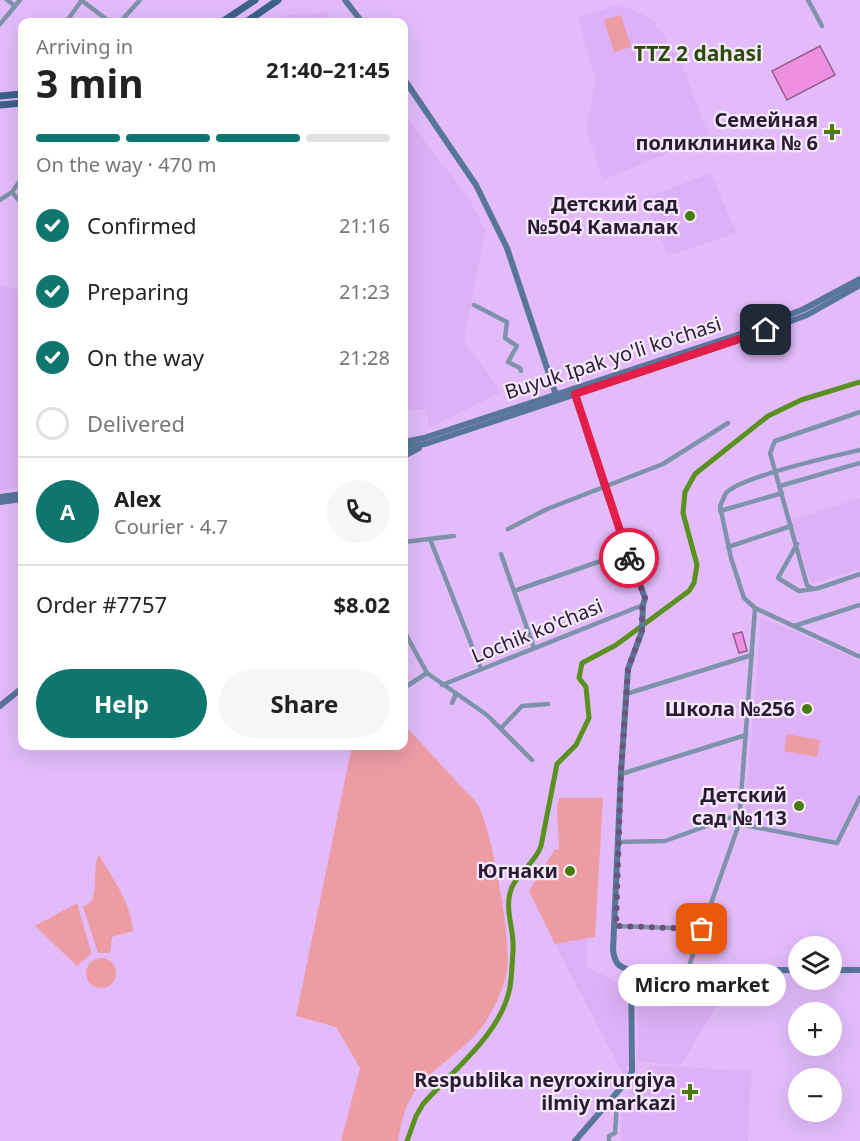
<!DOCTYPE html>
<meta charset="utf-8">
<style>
:root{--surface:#fff;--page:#f6f6f6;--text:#222;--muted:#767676;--line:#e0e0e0;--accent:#0f766e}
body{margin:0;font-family:"Noto Sans",sans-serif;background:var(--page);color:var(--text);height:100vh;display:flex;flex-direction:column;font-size:22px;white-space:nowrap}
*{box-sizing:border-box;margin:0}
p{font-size:20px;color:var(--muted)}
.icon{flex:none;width:33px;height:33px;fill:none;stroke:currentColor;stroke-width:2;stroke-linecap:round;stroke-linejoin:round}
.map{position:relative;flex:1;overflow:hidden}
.panel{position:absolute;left:18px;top:18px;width:390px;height:732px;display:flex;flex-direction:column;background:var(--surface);border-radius:12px;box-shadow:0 6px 24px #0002}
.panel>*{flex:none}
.fabs{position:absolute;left:788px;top:936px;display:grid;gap:12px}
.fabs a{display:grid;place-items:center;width:54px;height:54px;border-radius:50%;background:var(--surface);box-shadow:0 6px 24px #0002;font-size:30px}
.pin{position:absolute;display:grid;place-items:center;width:51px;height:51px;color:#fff;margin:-26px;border-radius:12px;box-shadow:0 3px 9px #0006}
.courier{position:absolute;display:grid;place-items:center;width:60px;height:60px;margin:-30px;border:4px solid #e11d48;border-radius:50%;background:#fff;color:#222;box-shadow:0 2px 8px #0007}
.bubble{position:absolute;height:42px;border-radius:21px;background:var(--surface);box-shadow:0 6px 24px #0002;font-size:20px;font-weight:700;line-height:42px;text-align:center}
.overview em{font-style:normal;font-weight:700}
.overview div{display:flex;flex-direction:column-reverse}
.overview{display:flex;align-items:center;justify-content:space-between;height:102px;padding:0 18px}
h1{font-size:39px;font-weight:700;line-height:45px}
.bar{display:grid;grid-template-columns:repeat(4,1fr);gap:9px 6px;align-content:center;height:72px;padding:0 18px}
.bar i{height:8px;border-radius:4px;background:var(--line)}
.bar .on{background:var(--accent)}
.bar p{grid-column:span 4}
.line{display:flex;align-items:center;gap:15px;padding:0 18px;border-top:2px solid var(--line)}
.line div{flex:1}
.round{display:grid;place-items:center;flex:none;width:63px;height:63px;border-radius:32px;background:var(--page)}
ol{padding:0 18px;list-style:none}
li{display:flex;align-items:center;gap:18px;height:66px}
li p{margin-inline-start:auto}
li .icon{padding:6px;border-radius:50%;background:var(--accent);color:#fff;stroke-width:4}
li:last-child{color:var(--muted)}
li i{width:33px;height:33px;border:3px solid var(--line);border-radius:50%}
.button{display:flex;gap:12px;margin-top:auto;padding:12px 18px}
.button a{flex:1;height:69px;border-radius:36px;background:var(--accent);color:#fff;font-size:24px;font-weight:700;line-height:69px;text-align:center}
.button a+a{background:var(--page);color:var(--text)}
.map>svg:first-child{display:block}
.built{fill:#ddb0f7}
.green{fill:#ed9ca4}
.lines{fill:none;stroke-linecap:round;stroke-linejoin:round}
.canal{stroke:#59911f;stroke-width:5}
.building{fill:#ef8fe0;stroke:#955d8c;stroke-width:1.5}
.street{stroke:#7e93ab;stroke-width:4.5}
.secondary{stroke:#57769a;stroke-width:6}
.primary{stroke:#3b618c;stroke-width:7}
.done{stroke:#6b5379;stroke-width:6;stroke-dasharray:0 10.8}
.route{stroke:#e11d48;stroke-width:8}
.poi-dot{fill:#487b0a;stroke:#f5e9fc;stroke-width:2}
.labels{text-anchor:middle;stroke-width:4.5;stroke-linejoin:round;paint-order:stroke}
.poi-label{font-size:20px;font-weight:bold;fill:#2a1b33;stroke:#f5e9fc;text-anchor:end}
.street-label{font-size:20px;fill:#2a1b33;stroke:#f5e9fc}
.neighbourhood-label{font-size:21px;font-weight:bold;fill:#2b4c07;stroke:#f5e9fc}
</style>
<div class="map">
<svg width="860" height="1141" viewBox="0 0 860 1141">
<rect width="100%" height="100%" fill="#e3bbfb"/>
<g class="built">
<path d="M619,4L650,18L662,32L681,63L709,136L603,180L586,128L596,81L578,18Z"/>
<path d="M326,12L333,22H274L285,15Z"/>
<path d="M404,114L470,200L485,231L464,341L501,392L429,428L426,409L404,410Z"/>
<path d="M711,173L736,233L668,256L645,198Z"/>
<path d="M0,285L22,291V487L0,490Z"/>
<path d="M860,498V569L811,584L792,520Z"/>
<path d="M761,618L787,628L860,661V790L835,839L744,823Z"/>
<path d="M586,939V966L626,987L628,1065L625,1078L555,944Z"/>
<path d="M685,985L726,990L681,1065L643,1062L638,1060V1007L681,1006Z"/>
<path d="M651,1065L751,1071L748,1141H621L623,1103L637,1081L641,1080Z"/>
</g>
<g class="green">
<path d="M621,15L631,47L614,52L604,20Z"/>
<path d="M404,725C421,743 439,762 456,781C463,789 472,796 478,805C492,829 512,942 507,970C504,988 495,1008 484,1024C465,1052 427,1069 411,1098C403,1111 401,1126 398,1141H341L360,1068L336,1027L296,1016L352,746H404Z"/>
<path d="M787,734L820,740L817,757L784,751Z"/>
<path d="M559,798H603L595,937L555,944L529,891L555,849L559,850L557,808Z"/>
<path d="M99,855C113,879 131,902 133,931L112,937L110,953H98L83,907L92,901C98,886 92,866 99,855Z"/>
<path d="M77,903L91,951V954L77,966L35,926Z"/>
<circle cx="101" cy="973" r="15"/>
</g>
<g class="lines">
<path class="canal" d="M407,1141L416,1116L423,1104C453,1070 502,1033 510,987C512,975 512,963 513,951C515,929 503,909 512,887C519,872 535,863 541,846L557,764L576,745L589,718L586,687L579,678L582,663L616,645L689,591L694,583L697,565L683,513L685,492L695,474L768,416L801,400L860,382"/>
</g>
<g class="building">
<path d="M820,46L835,75L787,100L772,71Z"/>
<path d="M742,632L747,651L739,653L733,634Z"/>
</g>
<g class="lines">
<g class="street">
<path d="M7,0L15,6"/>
<path d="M81,0L110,22"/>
<path d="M808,0L822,26"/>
<path d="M66,22L82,0"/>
<path d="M120,22L140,0"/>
<path d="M0,24L20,0"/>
<path d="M12,192L22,204"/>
<path d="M0,200L12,192L22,178"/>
<path d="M474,305L507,322L505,338L517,346L508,362L520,368L521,371"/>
<path d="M860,412L775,441L770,453L807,585L813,589L819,588L860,574"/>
<path d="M860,450C834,456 742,476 726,493C724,497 722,502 720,506L731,558L744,598L755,608L860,657"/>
<path d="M780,486L860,463"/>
<path d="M720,511L782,493"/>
<path d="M508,529L547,509L663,464L728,423"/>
<path d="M430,539L481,669"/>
<path d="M404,542L454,536"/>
<path d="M797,544L778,578L799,591L813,589"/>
<path d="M728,547L791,526"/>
<path d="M501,554L534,648"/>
<path d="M514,591L627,552"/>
<path d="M794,626L860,605"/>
<path d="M404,631L427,673L487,715L532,760"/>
<path d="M442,685L643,605"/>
<path d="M407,686L427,673"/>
<path d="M626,694L752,655"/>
<path d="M452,703L456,694"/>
<path d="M501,728L522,706L548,704"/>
<path d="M621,774L746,735"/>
<path d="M739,824L837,843L860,797"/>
<path d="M618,842L665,841L740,814"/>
<path d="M616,926L702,929"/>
<path d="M691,970L690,963L739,824L755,608"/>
<path d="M609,1141V1136L615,1133L617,1103L613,1097"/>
</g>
<g class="secondary">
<path d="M345,0L362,22"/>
<path d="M404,79L476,185L507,248L557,398"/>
<path d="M573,389L604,486L645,598L643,605L642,631L628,669L621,772L613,950C615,964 618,966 631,971L798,970"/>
<path d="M404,442L424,438L743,333L804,309L860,279"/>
<path d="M404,448L425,444L745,338L807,315L860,285"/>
<path d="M404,456L419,448"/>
<path d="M0,497L22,494"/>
<path d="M0,502L22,499"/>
<path d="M0,706L22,688"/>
<path d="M831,970H860"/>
<path d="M575,1141L627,1081L632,1071L631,971"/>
</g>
<g class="primary">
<path d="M222,22L255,0"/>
<path d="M246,22L278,0"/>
<path d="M0,96L22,94"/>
<path d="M0,105L22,103"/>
</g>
</g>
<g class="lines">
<path class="done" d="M629,558L645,598L642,605V631L628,669L621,772L616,926L702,929"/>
<path class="route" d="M629,558L575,394L766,330"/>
</g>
<g class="poi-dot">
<path d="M829 123h6v6h6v6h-6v6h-6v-6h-6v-6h6z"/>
<circle cx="690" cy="216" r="6"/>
<circle cx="807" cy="709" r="6"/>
<circle cx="799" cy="806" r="6"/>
<circle cx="570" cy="871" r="6"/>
<path d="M687 1083h6v6h6v6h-6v6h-6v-6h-6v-6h6z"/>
</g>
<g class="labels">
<g class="poi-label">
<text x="818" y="127">Семейная<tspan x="818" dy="23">поликлиника № 6</tspan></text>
<text x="678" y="211">Детский сад<tspan x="678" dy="23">№504 Камалак</tspan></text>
<text x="795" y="716">Школа №256</text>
<text x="787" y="802">Детский<tspan x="787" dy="23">сад №113</tspan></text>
<text x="558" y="878">Югнаки</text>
<text x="676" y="1087">Respublika neyroxirurgiya<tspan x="676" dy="23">ilmiy markazi</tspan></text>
</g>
<g class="street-label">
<text transform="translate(613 358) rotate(-18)" y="7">Buyuk Ipak yo'li ko'chasi</text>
<text transform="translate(537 631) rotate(-22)" y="7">Lochik ko'chasi</text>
</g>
<g class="neighbourhood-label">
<text x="698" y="61">TTZ 2 dahasi</text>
</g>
</g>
</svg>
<div class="fabs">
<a><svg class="icon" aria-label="layers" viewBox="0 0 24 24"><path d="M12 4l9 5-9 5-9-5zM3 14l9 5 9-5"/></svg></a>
<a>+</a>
<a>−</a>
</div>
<div class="pin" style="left:702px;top:929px;background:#ea580c"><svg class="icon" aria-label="bag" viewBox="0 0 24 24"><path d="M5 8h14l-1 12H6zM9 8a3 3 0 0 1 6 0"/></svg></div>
<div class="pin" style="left:766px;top:330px;background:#1f2937"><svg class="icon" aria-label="home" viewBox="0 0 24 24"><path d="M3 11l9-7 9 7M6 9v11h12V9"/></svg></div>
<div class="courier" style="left:629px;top:558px"><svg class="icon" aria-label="bike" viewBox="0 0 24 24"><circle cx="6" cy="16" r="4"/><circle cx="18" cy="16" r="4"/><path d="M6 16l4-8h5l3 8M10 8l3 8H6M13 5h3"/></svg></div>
<div class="bubble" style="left:618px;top:964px;width:168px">Micro market</div>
<section class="panel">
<div class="overview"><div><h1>3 min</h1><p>Arriving in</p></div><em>21:40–21:45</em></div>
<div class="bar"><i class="on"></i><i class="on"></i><i class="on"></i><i></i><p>On the way · 470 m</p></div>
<ol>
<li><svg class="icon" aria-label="check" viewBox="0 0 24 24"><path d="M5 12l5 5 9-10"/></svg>Confirmed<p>21:16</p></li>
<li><svg class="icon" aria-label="check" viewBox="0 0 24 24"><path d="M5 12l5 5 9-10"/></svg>Preparing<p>21:23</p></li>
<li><svg class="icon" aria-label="check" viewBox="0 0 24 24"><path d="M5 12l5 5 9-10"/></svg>On the way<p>21:28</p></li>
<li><i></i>Delivered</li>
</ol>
<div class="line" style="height:108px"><b class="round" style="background:var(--accent);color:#fff">A</b><div><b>Alex</b><p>Courier · 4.7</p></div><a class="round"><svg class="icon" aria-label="phone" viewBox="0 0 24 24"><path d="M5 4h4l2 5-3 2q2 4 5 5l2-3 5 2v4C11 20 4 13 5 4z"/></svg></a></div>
<div class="line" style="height:78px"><div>Order #7757</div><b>$8.02</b></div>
<div class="button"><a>Help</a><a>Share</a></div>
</section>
</div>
